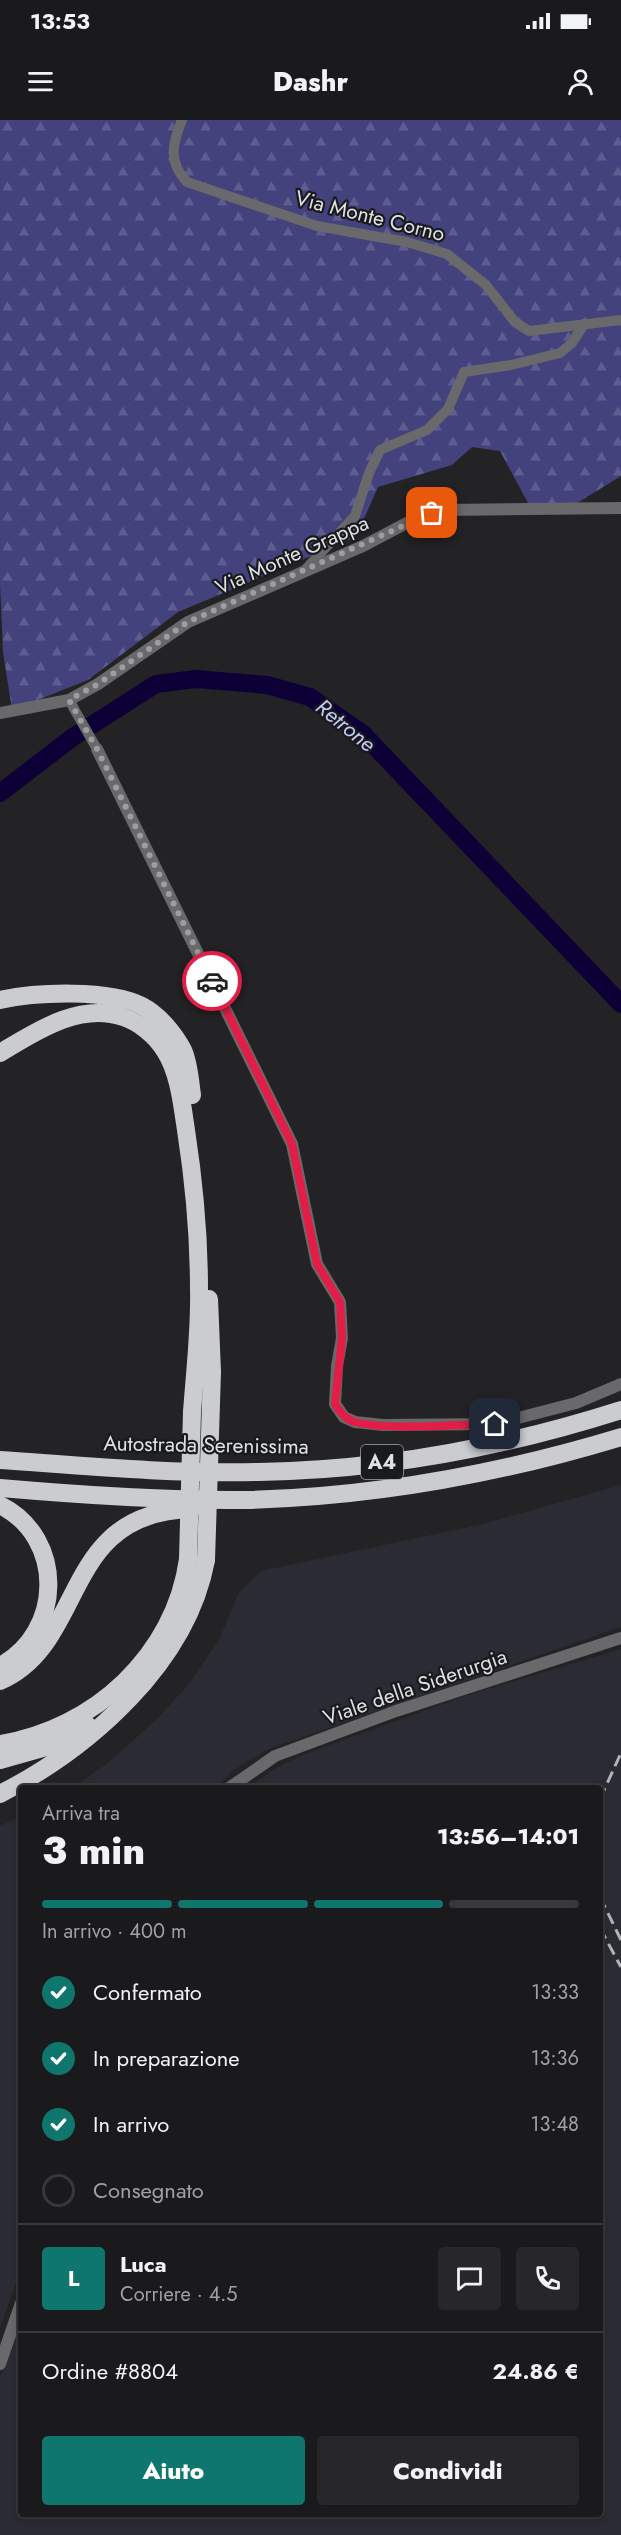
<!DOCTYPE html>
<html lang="it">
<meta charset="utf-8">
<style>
:root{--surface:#1a1a1c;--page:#272729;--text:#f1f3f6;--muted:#9fa1a3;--line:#38383b;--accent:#0f766e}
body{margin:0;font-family:Jost,sans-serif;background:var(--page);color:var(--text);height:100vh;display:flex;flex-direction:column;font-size:22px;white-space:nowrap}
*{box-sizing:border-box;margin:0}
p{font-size:20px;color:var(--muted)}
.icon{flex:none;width:33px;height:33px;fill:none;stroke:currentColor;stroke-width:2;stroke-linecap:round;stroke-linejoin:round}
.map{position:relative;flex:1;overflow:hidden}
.panel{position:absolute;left:18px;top:1665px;width:585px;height:732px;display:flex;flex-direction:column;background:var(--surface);border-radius:6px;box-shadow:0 3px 9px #0003,0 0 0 2px var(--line)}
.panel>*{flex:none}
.pin{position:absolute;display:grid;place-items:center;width:51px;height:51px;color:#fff;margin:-26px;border-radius:12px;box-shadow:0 3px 9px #0006}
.courier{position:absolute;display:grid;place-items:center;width:60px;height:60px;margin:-30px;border:4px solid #e11d48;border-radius:50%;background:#fff;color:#222;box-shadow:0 2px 8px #0007}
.head em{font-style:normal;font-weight:800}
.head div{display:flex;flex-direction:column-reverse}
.head{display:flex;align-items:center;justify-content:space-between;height:102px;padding:0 24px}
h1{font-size:39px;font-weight:800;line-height:45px}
.bar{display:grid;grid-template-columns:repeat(4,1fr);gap:9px 6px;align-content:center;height:72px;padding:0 24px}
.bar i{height:8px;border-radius:4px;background:var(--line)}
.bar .active{background:var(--accent)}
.bar p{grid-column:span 4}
.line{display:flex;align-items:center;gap:15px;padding:0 24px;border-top:2px solid var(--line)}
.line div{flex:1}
.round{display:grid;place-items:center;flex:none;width:63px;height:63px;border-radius:6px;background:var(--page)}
ol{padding:0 24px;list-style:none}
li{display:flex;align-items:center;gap:18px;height:66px}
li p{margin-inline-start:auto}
li .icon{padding:6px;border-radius:50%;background:var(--accent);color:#fff;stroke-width:4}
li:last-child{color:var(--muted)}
li i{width:33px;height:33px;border:3px solid var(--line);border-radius:50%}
.primary-button{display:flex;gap:12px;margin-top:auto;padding:12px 24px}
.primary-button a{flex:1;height:69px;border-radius:6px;background:var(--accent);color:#fff;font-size:24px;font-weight:800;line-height:69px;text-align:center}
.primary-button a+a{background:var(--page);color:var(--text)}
.status{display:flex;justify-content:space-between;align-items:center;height:42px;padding:0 30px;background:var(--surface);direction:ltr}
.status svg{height:16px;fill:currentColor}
header{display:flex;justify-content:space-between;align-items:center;height:78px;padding:0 24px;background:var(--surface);font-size:27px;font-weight:800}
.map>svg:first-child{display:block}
.built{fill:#2b2b34}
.forest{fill:url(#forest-firs)}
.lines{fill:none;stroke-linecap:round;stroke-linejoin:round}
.river{stroke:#0c0036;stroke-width:18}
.minor{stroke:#69696b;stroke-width:10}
.tertiary{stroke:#69696b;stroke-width:12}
.motorway{stroke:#cbccd0;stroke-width:18}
.rail{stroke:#b2b3b5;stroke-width:3;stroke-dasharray:12 6;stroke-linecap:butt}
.motorway-bridge{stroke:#cbccd0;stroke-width:18}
.done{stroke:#9e9ea1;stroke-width:6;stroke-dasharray:0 10.8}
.route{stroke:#e11d48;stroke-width:8}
.labels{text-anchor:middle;stroke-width:4.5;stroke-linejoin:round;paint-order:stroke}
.shield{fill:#191a1d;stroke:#a4a5a8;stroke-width:1.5}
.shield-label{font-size:20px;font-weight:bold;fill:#e0e1e3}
.street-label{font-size:21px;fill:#e0e1e3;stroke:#191a1d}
.water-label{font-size:22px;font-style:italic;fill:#c4c8f4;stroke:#191a1d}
</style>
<div class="status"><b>13:53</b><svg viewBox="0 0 49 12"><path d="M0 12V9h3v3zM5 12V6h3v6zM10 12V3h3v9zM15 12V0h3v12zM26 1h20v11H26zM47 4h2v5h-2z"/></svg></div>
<header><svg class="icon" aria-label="menu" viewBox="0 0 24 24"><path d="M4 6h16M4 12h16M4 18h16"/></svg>Dashr<svg class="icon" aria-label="person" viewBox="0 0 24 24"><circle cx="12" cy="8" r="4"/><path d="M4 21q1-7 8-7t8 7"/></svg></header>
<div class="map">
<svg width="621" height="2415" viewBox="0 0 621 2415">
<defs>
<pattern id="forest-firs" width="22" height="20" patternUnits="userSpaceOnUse" patternTransform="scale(1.5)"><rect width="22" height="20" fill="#43427d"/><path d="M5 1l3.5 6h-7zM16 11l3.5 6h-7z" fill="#5e5d8f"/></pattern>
</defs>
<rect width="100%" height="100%" fill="#232326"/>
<g class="built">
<path d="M621,1365V1507L268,1629L232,1651L217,1668H73L109,1642L157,1599L189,1564L219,1520L238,1474L261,1451L483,1404Z"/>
<path d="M621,1529V2415H0V2259L21,2200V2394H600V1668H246L278,1647L305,1634L468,1575Z"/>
<path d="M21,1696V2149L0,2208V1706Z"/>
</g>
<path class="forest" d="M0,0H621V356L577,383H528L500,331L472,327L452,345L378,367L356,417L178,492L88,560L12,590L3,532L0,463Z"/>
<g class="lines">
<path class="river" d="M0,673L73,617L156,564L196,559L267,565L310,577L363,614L621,884"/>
<g class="minor">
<path d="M182,0C172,24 168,42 187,62L317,106L407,122L447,134L486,165L515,202L529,211L621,200"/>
<path d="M305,450L355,396L369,353L380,330L427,310L448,289L464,252L511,245L560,233L572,223L584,204"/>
<path d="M69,580L97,629"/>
</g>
<g class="tertiary">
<path d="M0,593L69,580L98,564L188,502L363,426L420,396L443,390L621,388"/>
<path d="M97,629L292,1024L317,1144L340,1182L342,1218L337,1246L335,1284L344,1297L355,1302L383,1305L495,1304L576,1283L621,1264"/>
<path d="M229,1668L275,1636L396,1591L621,1518"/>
<path d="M0,2244L21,2183"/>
</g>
<g class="motorway">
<path d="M0,880C36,872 110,869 142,886C159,895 174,913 183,930C189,943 190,961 192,975"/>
<path d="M0,933C35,912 79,882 123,897C139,902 156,916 165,931C179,953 182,984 186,1010C194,1062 199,1116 199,1169C200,1210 195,1251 192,1292"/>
<path d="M209,1179L212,1252"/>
<path d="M0,1340C86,1346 172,1354 259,1352C380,1350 505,1327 621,1290"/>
<path d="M0,1368C81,1375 163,1381 245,1380C373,1377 499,1354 621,1317"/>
<path d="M0,1385C66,1418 63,1513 0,1546"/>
<path d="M0,1561C88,1523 59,1392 192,1389"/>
<path d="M0,1624C94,1609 175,1535 188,1439"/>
<path d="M0,1640L53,1625L88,1606"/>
<path d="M0,1674C90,1628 187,1543 206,1440"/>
</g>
<g class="rail">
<path d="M600,1679L621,1633"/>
<path d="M600,1777L621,1820"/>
<path d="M600,1808L621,1847"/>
</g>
<g class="motorway-bridge">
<path d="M188,1439L192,1292"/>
<path d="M206,1440L212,1252"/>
</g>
</g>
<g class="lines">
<path class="done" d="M212,861L97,629L69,580L98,564L188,502L432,393"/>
<path class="route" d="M212,861L292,1024L317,1144L340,1182L342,1218L335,1284C340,1292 345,1299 355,1302C389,1311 457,1304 495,1304"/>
</g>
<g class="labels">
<rect class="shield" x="361" y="1325" width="42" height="34" rx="4.5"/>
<g class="shield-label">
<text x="382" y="1349">A4</text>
</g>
<g class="street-label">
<text transform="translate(370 96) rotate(14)" y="7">Via Monte Corno</text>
<text transform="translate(292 435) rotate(-24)" y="7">Via Monte Grappa</text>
<text transform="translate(206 1325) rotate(1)" y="7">Autostrada Serenissima</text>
<text transform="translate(415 1567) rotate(-19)" y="7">Viale della Siderurgia</text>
</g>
<g class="water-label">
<text transform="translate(346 605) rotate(39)" y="8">Retrone</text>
</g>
</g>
</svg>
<div class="pin" style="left:432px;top:393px;background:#ea580c"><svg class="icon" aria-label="bag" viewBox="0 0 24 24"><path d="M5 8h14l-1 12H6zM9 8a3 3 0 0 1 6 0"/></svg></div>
<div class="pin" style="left:495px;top:1304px;background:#1f2937"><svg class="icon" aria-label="home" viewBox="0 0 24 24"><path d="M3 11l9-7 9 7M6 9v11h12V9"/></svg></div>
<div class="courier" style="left:212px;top:861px"><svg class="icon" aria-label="car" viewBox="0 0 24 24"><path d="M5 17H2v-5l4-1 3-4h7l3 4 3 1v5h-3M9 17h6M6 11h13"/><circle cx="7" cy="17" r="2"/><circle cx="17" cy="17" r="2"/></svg></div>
<section class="panel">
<div class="head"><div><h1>3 min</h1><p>Arriva tra</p></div><em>13:56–14:01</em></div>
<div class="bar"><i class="active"></i><i class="active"></i><i class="active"></i><i></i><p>In arrivo · 400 m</p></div>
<ol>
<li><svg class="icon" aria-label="check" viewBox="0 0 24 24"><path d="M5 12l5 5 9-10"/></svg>Confermato<p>13:33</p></li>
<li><svg class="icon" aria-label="check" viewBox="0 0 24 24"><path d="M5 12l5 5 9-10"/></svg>In preparazione<p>13:36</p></li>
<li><svg class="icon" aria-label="check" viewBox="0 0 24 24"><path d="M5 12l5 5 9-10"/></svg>In arrivo<p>13:48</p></li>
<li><i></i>Consegnato</li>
</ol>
<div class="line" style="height:108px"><b class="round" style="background:var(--accent);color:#fff">L</b><div><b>Luca</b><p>Corriere · 4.5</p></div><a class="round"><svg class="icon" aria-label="chat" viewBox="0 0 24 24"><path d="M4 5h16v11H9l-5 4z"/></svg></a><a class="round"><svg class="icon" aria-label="phone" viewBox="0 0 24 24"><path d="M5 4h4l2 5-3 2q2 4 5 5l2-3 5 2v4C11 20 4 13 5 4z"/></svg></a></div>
<div class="line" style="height:78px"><div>Ordine #8804</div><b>24.86 €</b></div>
<div class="primary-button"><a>Aiuto</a><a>Condividi</a></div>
</section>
</div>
